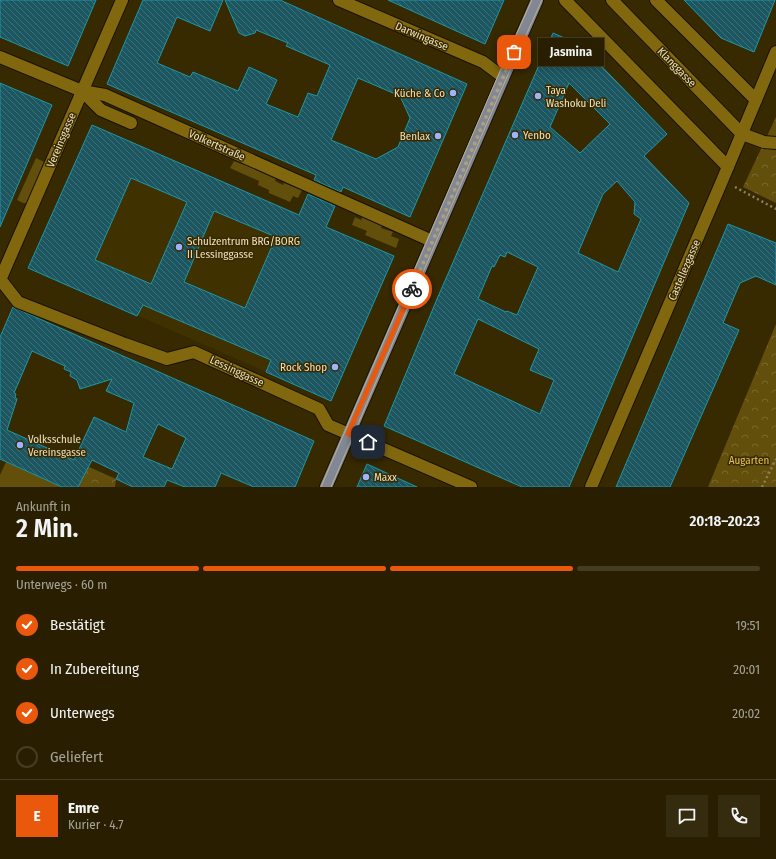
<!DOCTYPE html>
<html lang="de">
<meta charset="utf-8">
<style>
:root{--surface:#291f00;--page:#352c0f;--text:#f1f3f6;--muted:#a5a299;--line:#453d22;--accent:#ea580c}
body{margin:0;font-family:"Fira Sans Condensed",sans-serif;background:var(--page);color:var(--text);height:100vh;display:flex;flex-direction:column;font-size:15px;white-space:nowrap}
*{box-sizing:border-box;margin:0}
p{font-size:13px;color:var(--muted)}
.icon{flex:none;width:22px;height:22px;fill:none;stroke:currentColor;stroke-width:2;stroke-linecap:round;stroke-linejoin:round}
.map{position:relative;height:487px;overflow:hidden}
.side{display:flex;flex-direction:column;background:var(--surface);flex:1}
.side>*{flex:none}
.pin{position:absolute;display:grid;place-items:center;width:34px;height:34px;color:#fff;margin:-17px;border-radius:8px;box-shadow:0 2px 6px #0006}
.courier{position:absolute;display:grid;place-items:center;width:40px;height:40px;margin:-20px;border:3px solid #ea580c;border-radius:50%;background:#fff;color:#222;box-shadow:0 1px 5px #0007}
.bubble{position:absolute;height:28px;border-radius:0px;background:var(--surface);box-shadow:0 2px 10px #0003,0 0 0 1px var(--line);font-size:13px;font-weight:600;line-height:28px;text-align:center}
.headline em{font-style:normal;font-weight:600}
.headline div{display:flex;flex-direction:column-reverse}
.headline{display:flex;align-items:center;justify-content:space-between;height:68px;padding:0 16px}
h1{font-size:26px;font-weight:600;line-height:30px}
.bar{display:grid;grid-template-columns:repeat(4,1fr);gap:6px 4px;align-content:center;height:48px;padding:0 16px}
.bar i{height:5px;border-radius:3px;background:var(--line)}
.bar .active{background:var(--accent)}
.bar p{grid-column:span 4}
.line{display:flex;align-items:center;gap:10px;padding:0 16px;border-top:1px solid var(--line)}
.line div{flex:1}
.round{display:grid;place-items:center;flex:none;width:42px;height:42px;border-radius:0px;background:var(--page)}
ol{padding:0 16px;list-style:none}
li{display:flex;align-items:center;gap:12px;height:44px}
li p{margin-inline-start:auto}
li .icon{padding:4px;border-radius:50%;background:var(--accent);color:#fff;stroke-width:4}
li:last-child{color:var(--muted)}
li i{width:22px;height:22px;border:2px solid var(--line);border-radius:50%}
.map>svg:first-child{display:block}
.built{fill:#403100}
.grass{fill:#624f0c}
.park{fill:url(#park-crowns)}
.building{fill:url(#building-back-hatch);stroke:#1b97aa;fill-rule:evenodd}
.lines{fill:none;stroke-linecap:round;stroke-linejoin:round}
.minor-casing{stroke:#1a1200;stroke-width:14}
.major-casing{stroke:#1a1200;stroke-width:14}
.path{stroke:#8e8058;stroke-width:2.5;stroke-dasharray:2 3;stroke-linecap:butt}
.minor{stroke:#81680f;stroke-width:12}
.major{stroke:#828795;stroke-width:12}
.tram{stroke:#bdb089;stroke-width:1}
.done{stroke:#aea17a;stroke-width:4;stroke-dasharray:0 7.2}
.route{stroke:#ea580c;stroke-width:5}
.poi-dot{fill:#9db4fd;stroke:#372900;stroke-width:1.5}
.labels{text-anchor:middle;stroke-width:3;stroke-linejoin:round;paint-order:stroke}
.street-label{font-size:11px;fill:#eee1bb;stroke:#372900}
.poi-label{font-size:11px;fill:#eee1bb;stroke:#372900;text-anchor:start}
.park-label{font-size:11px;fill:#ebc550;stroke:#372900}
</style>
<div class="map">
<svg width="776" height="487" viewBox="0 0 776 487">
<defs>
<pattern id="park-crowns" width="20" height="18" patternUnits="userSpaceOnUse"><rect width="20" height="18" fill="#624f0c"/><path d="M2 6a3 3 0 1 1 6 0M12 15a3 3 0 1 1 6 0" fill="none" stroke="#79682d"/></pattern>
<pattern id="building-back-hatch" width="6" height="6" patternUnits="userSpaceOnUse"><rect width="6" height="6" fill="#1c5761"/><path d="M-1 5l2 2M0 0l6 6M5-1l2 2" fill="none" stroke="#3d6f76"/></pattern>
</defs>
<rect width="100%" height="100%" fill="#372900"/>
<path class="built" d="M92,125L329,228L266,372L29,268Z"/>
<g class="grass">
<path d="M36,158L46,163L29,203H23L17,200Z"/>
<path d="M234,161L244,165L245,164L276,178L275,181L283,185L284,183L302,190L298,198L293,196L290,202L269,193V190L258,185L259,181L230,168Z"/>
<path d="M363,216L383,224L381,228L393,232L391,236L399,239L396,248L365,235L367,231L352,225L355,217L361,220Z"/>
<path d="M6,462L62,487H0V475Z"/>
</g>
<g class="park">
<path d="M776,117V203L743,187Z"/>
<path d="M776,324V487H708Z"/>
<path d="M80,463L116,479L115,487H69Z"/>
</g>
<g class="building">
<path d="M0,0H96L68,66L0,37Z"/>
<path d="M143,0H223L210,31L177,17L157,63L190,77L193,72L238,91L249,67L277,80L266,104L298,117L308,93L317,96L330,65L286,46L288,43L256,30L255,33L245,36L239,33L225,0H280L467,84L410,217L343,187L341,192L314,180L316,175L107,84ZM358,78L400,96L410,118L398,147L376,159L331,140Z"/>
<path d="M388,0H504L485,44Z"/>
<path d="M684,0H775L754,52L721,38Z"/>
<path d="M553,33L581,45L667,134L644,156L689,203L569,487H522L384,426L437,299ZM569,83L610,124L580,153L550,127ZM617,181L635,202L634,214L641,219L618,272L578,253L603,194ZM507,252L538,267L517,315L507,311L506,312L478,299L492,266L494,267L500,255L505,257ZM478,319L539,349L530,370L554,380L540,414L454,374Z"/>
<path d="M0,83L52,105L0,227Z"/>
<path d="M92,125L299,215L308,194L335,206L326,227L394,256L331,401L266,372L271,360L143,305L137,316L28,268ZM131,178L187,202L151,284L95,260ZM214,211L276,237L245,308L184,282Z"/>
<path d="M728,224L776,243V285L756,276L740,283L723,323L739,330L670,487H616Z"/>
<path d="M13,307L314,441L295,487H254L221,473L215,487H185L167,480L164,487H133L116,479L119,473L92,460L78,487H62L0,459V337ZM32,351L65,366L64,369L71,372L70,376L77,380L80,389L112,379L106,391L134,403L126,432L94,417L74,460L7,430L17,399L15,397L16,394L14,393ZM158,424L186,438L172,469L143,457Z"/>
<path d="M367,464L417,487H357Z"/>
</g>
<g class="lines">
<defs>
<g id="minor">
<path d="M339,0L483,62L503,77"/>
<path d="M565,0L728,167"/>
<path d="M612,0L742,134L764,142L776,143"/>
<path d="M656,0L756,100"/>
<path d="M0,57L82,91L105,95L432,241"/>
<path d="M82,91L101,110L131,123"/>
<path d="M0,279L18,302L125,344L167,359L194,352L319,409L328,425L471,487"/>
<path d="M0,280L122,0"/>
<path d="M591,487L722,181L776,52"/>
</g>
<path id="major" d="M326,487L537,0"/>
</defs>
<use href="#minor" class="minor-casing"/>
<use href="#major" class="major-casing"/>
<g class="path">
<path d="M735,187L776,209"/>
<path d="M762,487L776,459"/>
</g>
<use href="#minor" class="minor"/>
<use href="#major" class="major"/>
<g class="tram">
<path d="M321,487L507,55L532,0"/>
<path d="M331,487L502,88L542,0"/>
</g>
</g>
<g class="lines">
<path class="done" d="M412,289L514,52"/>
<path class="route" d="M368,442L348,434L412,289"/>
</g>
<g class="poi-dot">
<circle cx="453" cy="93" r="4"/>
<circle cx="538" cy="96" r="4"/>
<circle cx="515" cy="135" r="4"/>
<circle cx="438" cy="136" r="4"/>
<circle cx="179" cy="247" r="4"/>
<circle cx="335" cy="367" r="4"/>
<circle cx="20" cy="445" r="4"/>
<circle cx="366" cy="477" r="4"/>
</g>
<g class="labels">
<g class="street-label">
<text transform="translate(422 36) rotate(23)" y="4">Darwingasse</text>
<text transform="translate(677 67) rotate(46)" y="4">Klanggasse</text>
<text transform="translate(61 140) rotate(-67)" y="4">Vereinsgasse</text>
<text transform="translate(217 145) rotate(24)" y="4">Volkertstraße</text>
<text transform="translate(684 270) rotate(-67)" y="4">Castellezgasse</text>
<text transform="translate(237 371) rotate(25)" y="4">Lessinggasse</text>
</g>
<g class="poi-label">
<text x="546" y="94">Taya<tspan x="546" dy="13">Washoku Deli</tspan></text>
<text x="445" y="97" text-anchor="end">Küche &amp; Co</text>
<text x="523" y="139">Yenbo</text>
<text x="430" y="140" text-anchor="end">Benlax</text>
<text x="187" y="245">Schulzentrum BRG/BORG<tspan x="187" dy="13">II Lessinggasse</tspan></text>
<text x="327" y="371" text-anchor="end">Rock Shop</text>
<text x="28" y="443">Volksschule<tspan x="28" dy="13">Vereinsgasse</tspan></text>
<text x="374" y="481">Maxx</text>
</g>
<g class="park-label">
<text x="749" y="464">Augarten</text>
</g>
</g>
</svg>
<div class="pin" style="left:514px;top:52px;background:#ea580c"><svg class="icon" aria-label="bag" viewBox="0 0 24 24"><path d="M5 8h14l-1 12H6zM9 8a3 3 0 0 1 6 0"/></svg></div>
<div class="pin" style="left:368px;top:442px;background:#1f2937"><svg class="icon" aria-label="home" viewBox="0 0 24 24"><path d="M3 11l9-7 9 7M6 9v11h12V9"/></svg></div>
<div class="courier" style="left:412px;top:289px"><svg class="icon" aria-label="bike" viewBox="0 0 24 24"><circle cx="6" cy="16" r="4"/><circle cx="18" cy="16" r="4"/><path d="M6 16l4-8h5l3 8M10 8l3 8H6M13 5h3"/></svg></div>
<div class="bubble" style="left:538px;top:38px;width:66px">Jasmina</div>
</div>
<section class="side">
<div class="headline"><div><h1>2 Min.</h1><p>Ankunft in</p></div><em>20:18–20:23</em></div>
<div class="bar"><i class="active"></i><i class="active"></i><i class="active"></i><i></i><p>Unterwegs · 60 m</p></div>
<ol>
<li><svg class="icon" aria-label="check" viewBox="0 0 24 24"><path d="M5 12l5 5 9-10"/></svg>Bestätigt<p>19:51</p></li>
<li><svg class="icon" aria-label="check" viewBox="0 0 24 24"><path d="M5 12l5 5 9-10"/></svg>In Zubereitung<p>20:01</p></li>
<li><svg class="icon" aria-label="check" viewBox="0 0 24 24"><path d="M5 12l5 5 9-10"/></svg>Unterwegs<p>20:02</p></li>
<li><i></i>Geliefert</li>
</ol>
<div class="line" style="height:72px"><b class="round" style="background:var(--accent);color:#fff">E</b><div><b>Emre</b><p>Kurier · 4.7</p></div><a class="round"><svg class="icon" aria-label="chat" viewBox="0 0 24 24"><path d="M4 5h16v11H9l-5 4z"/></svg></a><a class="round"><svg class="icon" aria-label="phone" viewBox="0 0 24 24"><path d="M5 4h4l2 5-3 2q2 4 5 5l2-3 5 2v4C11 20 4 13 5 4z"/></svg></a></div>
</section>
